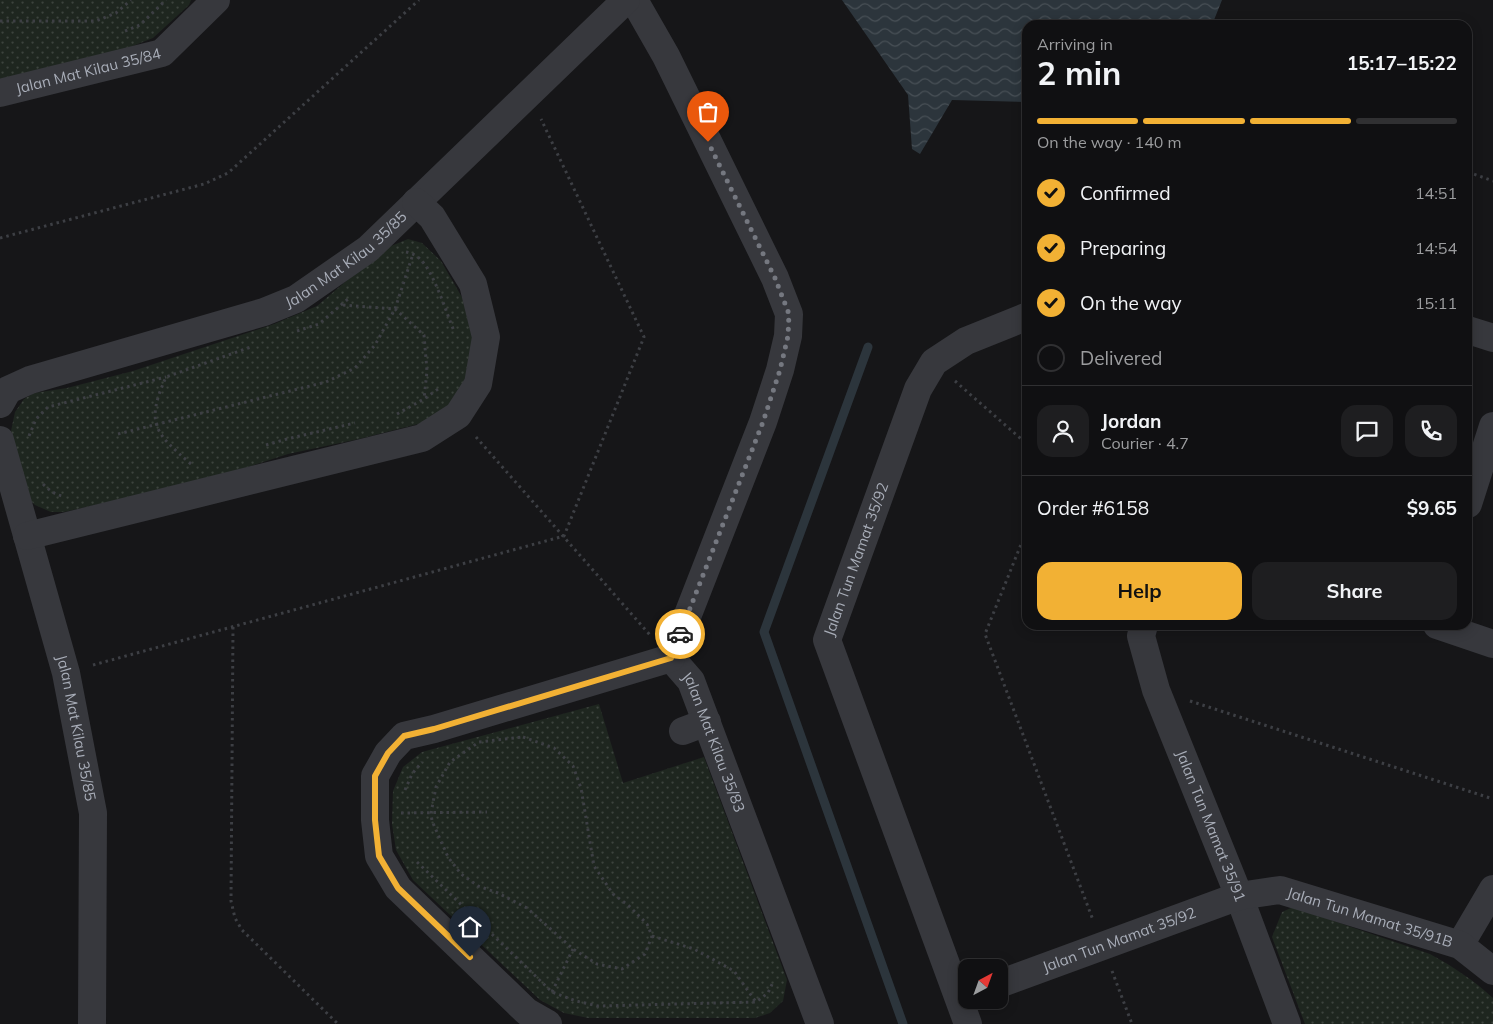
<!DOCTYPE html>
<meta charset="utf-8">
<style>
:root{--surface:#101012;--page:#1e1e20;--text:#f1f3f6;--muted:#9c9d9f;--line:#303032;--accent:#f2b134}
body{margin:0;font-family:Mulish,sans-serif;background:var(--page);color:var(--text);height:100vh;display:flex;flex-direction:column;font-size:19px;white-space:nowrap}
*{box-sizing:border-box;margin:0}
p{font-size:16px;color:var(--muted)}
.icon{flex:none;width:28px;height:28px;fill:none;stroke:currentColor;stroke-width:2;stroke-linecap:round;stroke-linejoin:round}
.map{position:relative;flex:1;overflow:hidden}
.side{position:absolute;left:1022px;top:20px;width:450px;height:610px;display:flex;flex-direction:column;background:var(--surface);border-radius:15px;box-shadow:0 2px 12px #0003,0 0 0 1px var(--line)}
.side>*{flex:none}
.needle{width:32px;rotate:41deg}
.fabs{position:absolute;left:958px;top:959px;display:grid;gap:10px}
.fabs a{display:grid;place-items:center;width:50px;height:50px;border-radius:10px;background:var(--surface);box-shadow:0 2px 12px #0003,0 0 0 1px var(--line);font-size:25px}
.pin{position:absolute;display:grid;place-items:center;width:42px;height:42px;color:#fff;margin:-51px -21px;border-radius:50% 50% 50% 0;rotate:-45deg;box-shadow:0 0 5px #0007}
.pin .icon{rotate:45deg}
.courier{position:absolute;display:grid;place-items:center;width:50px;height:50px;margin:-25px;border:4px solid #f2b134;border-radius:50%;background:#fff;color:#222;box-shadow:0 1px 6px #0007}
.summary em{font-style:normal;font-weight:700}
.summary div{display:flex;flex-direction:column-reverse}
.summary{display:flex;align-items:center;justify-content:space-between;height:85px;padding:0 15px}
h1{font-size:32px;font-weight:700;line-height:38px}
.bar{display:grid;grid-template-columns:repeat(4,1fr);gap:8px 5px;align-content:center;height:60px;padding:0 15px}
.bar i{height:6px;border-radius:4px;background:var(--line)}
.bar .on{background:var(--accent)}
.bar p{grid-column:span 4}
.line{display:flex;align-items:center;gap:12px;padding:0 15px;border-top:1px solid var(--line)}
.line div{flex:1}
.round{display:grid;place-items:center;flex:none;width:52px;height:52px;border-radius:15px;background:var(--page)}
ol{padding:0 15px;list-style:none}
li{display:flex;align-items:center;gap:15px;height:55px}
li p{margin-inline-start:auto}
li .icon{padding:5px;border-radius:50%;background:var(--accent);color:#111;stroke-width:4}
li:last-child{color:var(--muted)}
li i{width:28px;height:28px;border:2px solid var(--line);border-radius:50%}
.action{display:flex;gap:10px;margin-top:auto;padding:10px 15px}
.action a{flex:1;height:58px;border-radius:15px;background:var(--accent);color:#111;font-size:20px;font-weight:700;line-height:58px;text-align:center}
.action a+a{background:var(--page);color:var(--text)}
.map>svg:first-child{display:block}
.park{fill:url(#park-dots)}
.water{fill:url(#water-waves)}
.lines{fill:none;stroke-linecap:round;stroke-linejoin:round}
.stream{stroke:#2c353c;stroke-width:9}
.path{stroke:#3d3f44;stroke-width:3;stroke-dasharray:2.5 4;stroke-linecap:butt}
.minor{stroke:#37383d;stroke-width:28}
.done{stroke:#757880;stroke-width:5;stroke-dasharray:0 9}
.route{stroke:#f2b134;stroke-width:6}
.labels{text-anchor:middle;stroke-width:4;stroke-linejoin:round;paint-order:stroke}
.street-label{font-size:15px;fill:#a8adb8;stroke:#111113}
</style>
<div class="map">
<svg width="1493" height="1024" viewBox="0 0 1493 1024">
<defs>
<pattern id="park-dots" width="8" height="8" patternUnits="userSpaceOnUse" patternTransform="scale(1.25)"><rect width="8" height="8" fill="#1e261f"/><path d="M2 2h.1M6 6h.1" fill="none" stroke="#3c433d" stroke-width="1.8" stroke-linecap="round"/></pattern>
<pattern id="water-waves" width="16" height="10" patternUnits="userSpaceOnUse" patternTransform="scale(1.25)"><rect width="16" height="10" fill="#2c353c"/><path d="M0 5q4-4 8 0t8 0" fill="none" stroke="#485056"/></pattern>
</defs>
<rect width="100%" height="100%" fill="#161618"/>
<g class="park">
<path d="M0,0H191L189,5L153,38L125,49L0,80Z"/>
<path d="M408,239L422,243L441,261L463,299L475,343L467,378L449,405L422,423L359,439L288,454L208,480L64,512H51L35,505L26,496L11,431L15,412L24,399L34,393L67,388L133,371L274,324L317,306L365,265L391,246Z"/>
<path d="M599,704L623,783L704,757L787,980L783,1001L770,1013L755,1018H588L564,1013L540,1000L413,880L396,850L392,824L393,791L403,767L422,752Z"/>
<path d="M1293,907L1430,954C1454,967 1473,980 1493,998V1024H1305L1272,937L1282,912Z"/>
</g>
<path class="water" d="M842,0H1222L1212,25H1028L1027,102L952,100L920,154L912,149L908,95Z"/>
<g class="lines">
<path class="stream" d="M868,347L764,632L903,1024"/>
<g class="path">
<path d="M0,21H96L116,13L131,0"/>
<path d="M125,31L140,25L166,0"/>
<path d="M1468,172L1493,181"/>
<path d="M0,238L204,184L228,173L419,0"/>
<path d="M406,252C411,253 416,255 420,259C434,272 446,312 454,331"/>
<path d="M343,305L395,309L424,335L427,371L424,399"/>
<path d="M297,331L319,324L348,299"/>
<path d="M955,381L1028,445"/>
<path d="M397,414L424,399L441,387"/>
<path d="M118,434L326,382L355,368L375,345L395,309L413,254"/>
<path d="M29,436L36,419L48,407L166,377"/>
<path d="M476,437L650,635"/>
<path d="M266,445L287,439L355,423"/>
<path d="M191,464C155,433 145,424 166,377L251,347"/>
<path d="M43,484C49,490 55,495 63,496"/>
<path d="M1028,527L985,634L1093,920"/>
<path d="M233,627L231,901L235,918L242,930L338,1024"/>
<path d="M93,665L564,536L644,337L541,119"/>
<path d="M1190,701L1493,799"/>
<path d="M523,737L554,748L573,766L581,788L594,866L613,894L629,906L647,924L652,936L645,954L622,969L597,964L573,949L527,908L498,893L478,886L461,874L448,857L432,821L431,813L436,787L450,762L479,742Z"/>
<path d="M405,790L412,774L422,762"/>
<path d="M401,813L487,812"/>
<path d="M417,862L552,992L576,1001L598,1006L756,1002L768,993L773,982"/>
<path d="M652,936L694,949L734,971L756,1002"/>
<path d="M1112,971L1132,1024"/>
<path d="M552,992L573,949"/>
</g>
<g class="minor">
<path id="s1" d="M634,0L666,56L775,278L789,314L788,336L780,370L763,422L671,658L691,681L820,1024"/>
<path id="s2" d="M0,93L162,53L216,0"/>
<path d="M1468,330L1493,338"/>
<path id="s3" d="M0,404L8,390L30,380L264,312L296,299L368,249L626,0"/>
<path id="s4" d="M0,440L66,673L93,813L92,1024"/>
<path d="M1468,504L1493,426"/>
<path d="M27,536L422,438L458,415L478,384L486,337L473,284L432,217L416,202"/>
<path id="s5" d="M1144,625L1141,636L1156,690L1239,896L1287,1024"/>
<path d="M1437,625L1493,644"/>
<path d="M683,731L707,722"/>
<path d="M1460,945L1493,889"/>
<path id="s6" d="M999,984L1239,896L1280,890L1460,945L1493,971"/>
<path d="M548,1024L527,1012L398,888L379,856L375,820V776L388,753L404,736L434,729L671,658"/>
<path id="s7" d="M968,1024L827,640L918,389L934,362L966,341L1028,316"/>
</g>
</g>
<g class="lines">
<path class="done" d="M680,634L763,422L780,370L788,336L789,314L775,278L708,142"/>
<path class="route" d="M470,957L398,888L379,856L375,820V776L388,753L404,736L434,729L671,658L680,634"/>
</g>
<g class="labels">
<g class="street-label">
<text dy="5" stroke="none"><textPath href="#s2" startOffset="91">Jalan Mat Kilau 35/84</textPath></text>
<text dy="5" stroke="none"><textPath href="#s3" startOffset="382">Jalan Mat Kilau 35/85</textPath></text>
<text dy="5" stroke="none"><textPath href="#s7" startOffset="495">Jalan Tun Mamat 35/92</textPath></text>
<text dy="5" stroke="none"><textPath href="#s4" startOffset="298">Jalan Mat Kilau 35/85</textPath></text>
<text dy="5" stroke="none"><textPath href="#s1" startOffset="811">Jalan Mat Kilau 35/83</textPath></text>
<text dy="5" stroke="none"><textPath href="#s5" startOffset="214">Jalan Tun Mamat 35/91</textPath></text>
<text dy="5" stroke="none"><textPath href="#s6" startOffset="391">Jalan Tun Mamat 35/91B</textPath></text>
<text dy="5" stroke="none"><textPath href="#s6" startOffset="128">Jalan Tun Mamat 35/92</textPath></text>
</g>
</g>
</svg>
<div class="fabs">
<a><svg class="needle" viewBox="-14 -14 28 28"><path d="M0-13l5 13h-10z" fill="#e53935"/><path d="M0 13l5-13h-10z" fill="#9c9d9f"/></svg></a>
</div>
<div class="pin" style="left:708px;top:142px;background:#ea580c"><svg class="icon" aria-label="bag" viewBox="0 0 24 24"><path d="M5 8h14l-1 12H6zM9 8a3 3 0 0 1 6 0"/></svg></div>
<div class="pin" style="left:470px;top:957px;background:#1f2937"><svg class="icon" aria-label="home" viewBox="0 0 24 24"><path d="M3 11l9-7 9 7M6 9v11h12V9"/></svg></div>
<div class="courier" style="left:680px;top:634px"><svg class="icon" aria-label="car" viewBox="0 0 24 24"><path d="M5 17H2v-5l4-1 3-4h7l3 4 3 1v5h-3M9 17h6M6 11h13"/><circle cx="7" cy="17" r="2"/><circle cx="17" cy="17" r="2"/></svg></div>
<section class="side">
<div class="summary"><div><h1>2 min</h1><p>Arriving in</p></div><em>15:17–15:22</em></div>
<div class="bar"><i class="on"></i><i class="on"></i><i class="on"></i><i></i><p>On the way · 140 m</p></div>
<ol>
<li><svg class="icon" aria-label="check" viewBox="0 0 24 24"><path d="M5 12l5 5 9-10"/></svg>Confirmed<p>14:51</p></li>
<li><svg class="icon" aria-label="check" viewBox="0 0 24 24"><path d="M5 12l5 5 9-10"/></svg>Preparing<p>14:54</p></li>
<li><svg class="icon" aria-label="check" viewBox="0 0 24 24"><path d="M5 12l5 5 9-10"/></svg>On the way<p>15:11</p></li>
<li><i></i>Delivered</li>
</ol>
<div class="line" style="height:90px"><a class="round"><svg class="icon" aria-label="person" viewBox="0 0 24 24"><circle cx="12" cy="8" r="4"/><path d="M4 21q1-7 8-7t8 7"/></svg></a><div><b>Jordan</b><p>Courier · 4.7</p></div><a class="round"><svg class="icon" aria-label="chat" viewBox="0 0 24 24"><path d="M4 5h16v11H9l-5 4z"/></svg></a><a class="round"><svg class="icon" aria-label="phone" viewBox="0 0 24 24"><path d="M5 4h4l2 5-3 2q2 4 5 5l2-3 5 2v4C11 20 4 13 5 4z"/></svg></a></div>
<div class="line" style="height:65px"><div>Order #6158</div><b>$9.65</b></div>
<div class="action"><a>Help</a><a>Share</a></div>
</section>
</div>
